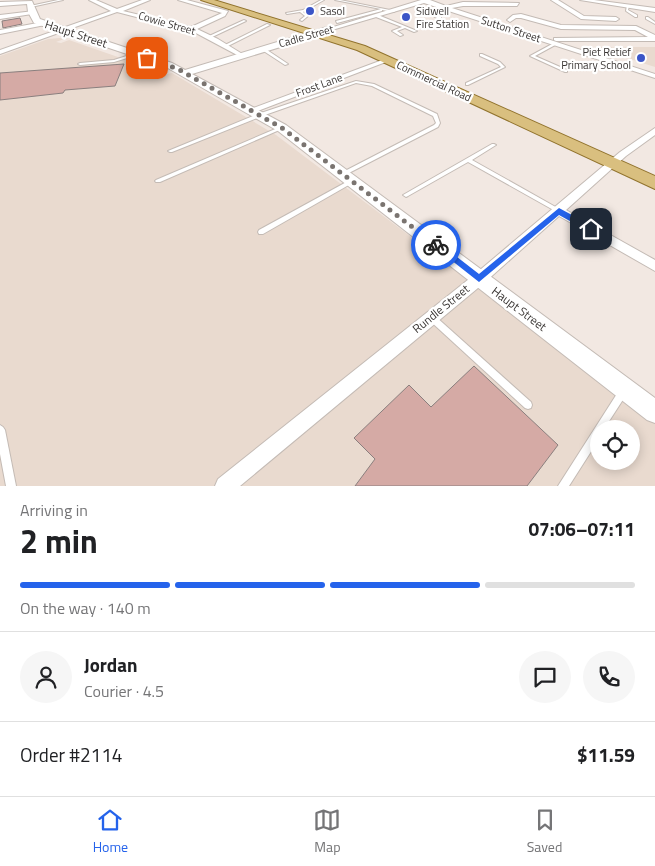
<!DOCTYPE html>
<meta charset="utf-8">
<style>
:root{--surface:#fff;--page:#f6f6f6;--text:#202124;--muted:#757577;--line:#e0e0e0;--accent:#2563eb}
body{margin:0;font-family:"Titillium Web",sans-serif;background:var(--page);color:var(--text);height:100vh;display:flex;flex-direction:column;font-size:19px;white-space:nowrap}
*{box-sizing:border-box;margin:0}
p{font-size:16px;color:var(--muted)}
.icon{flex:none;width:28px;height:28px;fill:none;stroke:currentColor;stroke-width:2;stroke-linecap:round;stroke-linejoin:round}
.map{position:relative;height:486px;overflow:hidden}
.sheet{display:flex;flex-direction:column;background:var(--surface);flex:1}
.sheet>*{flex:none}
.fabs{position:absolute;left:590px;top:420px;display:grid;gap:10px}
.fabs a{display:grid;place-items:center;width:50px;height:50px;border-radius:50%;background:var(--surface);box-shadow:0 2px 12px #0003;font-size:25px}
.pin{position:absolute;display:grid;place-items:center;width:42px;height:42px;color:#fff;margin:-21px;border-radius:10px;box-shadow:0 2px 8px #0006}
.courier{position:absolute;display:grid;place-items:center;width:50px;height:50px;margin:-25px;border:4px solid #2563eb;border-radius:50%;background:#fff;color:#222;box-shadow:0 1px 6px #0007}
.summary em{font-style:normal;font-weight:700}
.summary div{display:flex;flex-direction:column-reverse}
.summary{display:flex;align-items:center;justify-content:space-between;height:85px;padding:0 20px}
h1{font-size:32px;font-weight:700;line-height:38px}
.bar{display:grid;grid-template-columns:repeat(4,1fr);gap:8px 5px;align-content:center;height:60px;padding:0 20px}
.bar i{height:6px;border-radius:4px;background:var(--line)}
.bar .current{background:var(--accent)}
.bar p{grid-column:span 4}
.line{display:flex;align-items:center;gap:12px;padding:0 20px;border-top:1px solid var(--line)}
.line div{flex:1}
.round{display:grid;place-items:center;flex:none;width:52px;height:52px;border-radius:26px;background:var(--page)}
.tab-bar{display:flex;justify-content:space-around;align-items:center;height:70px;border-top:1px solid var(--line);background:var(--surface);font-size:14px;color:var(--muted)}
.tab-bar a{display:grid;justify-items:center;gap:2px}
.tab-bar .current{color:var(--accent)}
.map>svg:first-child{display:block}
.built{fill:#e9dacf;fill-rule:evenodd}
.building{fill:#d5aaa5;stroke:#8a7f7e}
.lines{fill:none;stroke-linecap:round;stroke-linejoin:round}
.service-casing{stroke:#c4bbb5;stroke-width:2}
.minor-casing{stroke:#c4bbb5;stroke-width:2}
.tertiary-casing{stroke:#c4bbb5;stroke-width:2}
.primary-casing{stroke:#91732d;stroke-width:2}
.service{fill:#fff;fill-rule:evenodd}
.minor{fill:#fff;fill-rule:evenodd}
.tertiary{fill:#fff;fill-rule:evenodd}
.primary{fill:#d9bf7f;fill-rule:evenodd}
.route{fill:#2563eb}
.done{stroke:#7a7470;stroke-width:5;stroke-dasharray:0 9}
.poi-dot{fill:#3b55c7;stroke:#fff;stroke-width:2}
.labels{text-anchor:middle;stroke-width:4.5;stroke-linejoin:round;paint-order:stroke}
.far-poi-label{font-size:11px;fill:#393533;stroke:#fff;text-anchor:start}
.far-street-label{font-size:11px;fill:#393533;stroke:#fff}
.street-label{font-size:12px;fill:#393533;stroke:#fff}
</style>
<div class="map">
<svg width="655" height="486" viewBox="0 0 655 486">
<rect width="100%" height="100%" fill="#f2e8e2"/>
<g class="built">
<path d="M60,38L64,39L56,42L61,43L69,40L167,74L172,73L276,135L496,301L655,424V486H0V56L48,39ZM599,429H631V461H599Z"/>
<path d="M599,47H655V67L599,49Z"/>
</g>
<g class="building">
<path d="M20,18L22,24L3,28L2,21Z"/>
<path d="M124,64L115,86L65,90L63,93L0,100V73Z"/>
<path d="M474,366L558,445L527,486H355L375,459L354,438L409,385L431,407Z"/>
</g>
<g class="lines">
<defs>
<g id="service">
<path d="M58,0H63L31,7L30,6Z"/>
<path d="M321,0H324L303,12L308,16L302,21L300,20L305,16L300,12L287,14L286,13L303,10Z"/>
<path d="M335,0H340L395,11L394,12L382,10V11L337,23L336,21L381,9Z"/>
<path d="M627,5L629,6L628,10L637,15V17H635L626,11Z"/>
<path d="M446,7L448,8L432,13L441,17V19H439L428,13Z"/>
<path d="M376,15H378L417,31L414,32L405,28L397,31L403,35L400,36L392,31L402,27L376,17Z"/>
<path d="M646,17H648L655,22V24L646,19Z"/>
<path d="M244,20L246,21L210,38L207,37Z"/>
<path d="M267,24L270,25L226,47L223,46Z"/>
<path d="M554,43L557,44L535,56L567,70V72H565L530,56Z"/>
<path d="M262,48H264L288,64L285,65L262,50Z"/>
<path d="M136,53H137V55L114,62L80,65L78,64L80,63L114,60Z"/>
<path d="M480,54H482L500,62L505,67L468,85H466V83L501,67L498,64L480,56Z"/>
<path d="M356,81L374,84L437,114L440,123L438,127L345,175H341V173L434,125L436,123L433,116L372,86L356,83L262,116L172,152H170L168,151L258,114Z"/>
<path d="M280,127L284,128L160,182H156L155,181L156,180Z"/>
<path d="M492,144H494L496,145L472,160L561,210L562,211L561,212H557L468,162L408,196L406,197L403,195Z"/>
<path d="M352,179L355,181L354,182L263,234H259L258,232L259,230Z"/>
<path d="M432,315L435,316L531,402L532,405L531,408L528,409L525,408L429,320L428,318L429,316Z"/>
<path d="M623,388L626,389L627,392L626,395L604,429H599V439L569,486H558L620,389Z"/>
<path d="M0,425L3,427L5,430L16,486H6L0,454Z"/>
</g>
<g id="minor">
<path d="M89,0H96L117,9L142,0H150L123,11L191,27L222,13L178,0H187L228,11L225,16L197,29L218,39L244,55L239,56L194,32L117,12L0,54V50L111,11Z"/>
<path d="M421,0H430L446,6L463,2L519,3L517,6H463L452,8L655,74V78L424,3L332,30L327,29Z"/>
<path d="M551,0H558L584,16L616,17L619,19L616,21L581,19Z"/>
<path d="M580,0H594L655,8V12Z"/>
<path d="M34,11L32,14L0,19V15Z"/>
<path d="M521,14L561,25L636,26L655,35V41H556L554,40V38L648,37L635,30L561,29L521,18H516L510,22L507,20L513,15Z"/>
<path d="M43,22L45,25L0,34V30Z"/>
<path d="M385,59L391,60L255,112L248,110Z"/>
<path d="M655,128V135L626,156L566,210L655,260V271L559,216L484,283L240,486H215L218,479L474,275L620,152Z"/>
</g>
<path id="tertiary" d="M32,1L40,19L172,63L185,70L327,27H333V31L192,74L286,125L655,398V423L647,420L278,131L166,67L34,23L28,12L27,4L0,6V2Z"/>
<path id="primary" d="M201,0H214L365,46L655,176V189L357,50Z"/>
</defs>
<use href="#service" class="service-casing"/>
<use href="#minor" class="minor-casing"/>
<use href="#tertiary" class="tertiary-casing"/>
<use href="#primary" class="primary-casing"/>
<use href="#service" class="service"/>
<use href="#minor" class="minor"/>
<use href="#tertiary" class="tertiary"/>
<use href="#primary" class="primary"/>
</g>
<path class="route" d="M559,208L594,227V231H588L559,215L479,282L432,245L433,243H439L479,274Z"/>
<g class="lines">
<path class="done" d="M147,58L178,69L282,128L436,245"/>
</g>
<g class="poi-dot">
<circle cx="310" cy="11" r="5"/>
<circle cx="406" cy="17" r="5"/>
<circle cx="641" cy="58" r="5"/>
</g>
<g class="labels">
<g class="far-poi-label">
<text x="320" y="15">Sasol</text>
<text x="416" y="15">Sidwell<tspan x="416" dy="13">Fire Station</tspan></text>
<text x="631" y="56" text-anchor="end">Piet Retief<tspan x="631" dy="13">Primary School</tspan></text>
</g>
<g class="far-street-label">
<text transform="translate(167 23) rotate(16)" y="4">Cowie Street</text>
<text transform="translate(511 29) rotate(18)" y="4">Sutton Street</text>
<text transform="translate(306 36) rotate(-16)" y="4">Cadle Street</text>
<text transform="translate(434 81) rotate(25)" y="4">Commercial Road</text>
<text transform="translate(319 85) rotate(-20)" y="4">Frost Lane</text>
</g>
<g class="street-label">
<text transform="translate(76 34) rotate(18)" y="4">Haupt Street</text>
<text transform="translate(441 309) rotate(-39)" y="4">Rundle Street</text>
<text transform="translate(519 309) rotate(37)" y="4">Haupt Street</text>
</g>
</g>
</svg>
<div class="fabs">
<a><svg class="icon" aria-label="locate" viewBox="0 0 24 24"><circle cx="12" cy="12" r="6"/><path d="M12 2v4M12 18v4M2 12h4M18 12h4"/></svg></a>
</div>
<div class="pin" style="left:147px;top:58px;background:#ea580c"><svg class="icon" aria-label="bag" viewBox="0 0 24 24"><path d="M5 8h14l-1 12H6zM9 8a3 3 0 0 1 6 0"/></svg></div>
<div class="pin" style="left:591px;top:229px;background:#1f2937"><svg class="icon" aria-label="home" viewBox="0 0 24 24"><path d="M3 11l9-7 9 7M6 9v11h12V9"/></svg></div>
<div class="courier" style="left:436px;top:245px"><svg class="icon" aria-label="bike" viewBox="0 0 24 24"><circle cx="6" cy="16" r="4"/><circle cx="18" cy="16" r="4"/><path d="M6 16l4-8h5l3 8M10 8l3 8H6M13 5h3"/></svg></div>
</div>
<section class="sheet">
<div class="summary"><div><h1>2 min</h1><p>Arriving in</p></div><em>07:06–07:11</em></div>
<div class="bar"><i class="current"></i><i class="current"></i><i class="current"></i><i></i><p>On the way · 140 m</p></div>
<div class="line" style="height:90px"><a class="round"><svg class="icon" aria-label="person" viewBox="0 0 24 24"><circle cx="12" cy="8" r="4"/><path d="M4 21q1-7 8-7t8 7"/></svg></a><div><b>Jordan</b><p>Courier · 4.5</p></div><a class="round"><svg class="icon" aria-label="chat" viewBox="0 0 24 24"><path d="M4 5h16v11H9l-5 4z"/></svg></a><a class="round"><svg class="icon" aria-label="phone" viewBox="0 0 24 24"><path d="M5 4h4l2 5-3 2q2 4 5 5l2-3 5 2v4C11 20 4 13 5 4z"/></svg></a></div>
<div class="line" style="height:65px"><div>Order #2114</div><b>$11.59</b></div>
</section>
<nav class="tab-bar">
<a class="current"><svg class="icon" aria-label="home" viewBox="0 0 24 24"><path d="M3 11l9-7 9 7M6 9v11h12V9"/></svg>Home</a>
<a><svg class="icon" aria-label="map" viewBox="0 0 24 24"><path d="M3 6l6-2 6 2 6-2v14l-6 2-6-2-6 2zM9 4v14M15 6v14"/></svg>Map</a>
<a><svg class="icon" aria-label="saved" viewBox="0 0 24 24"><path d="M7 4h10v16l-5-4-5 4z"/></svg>Saved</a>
</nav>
